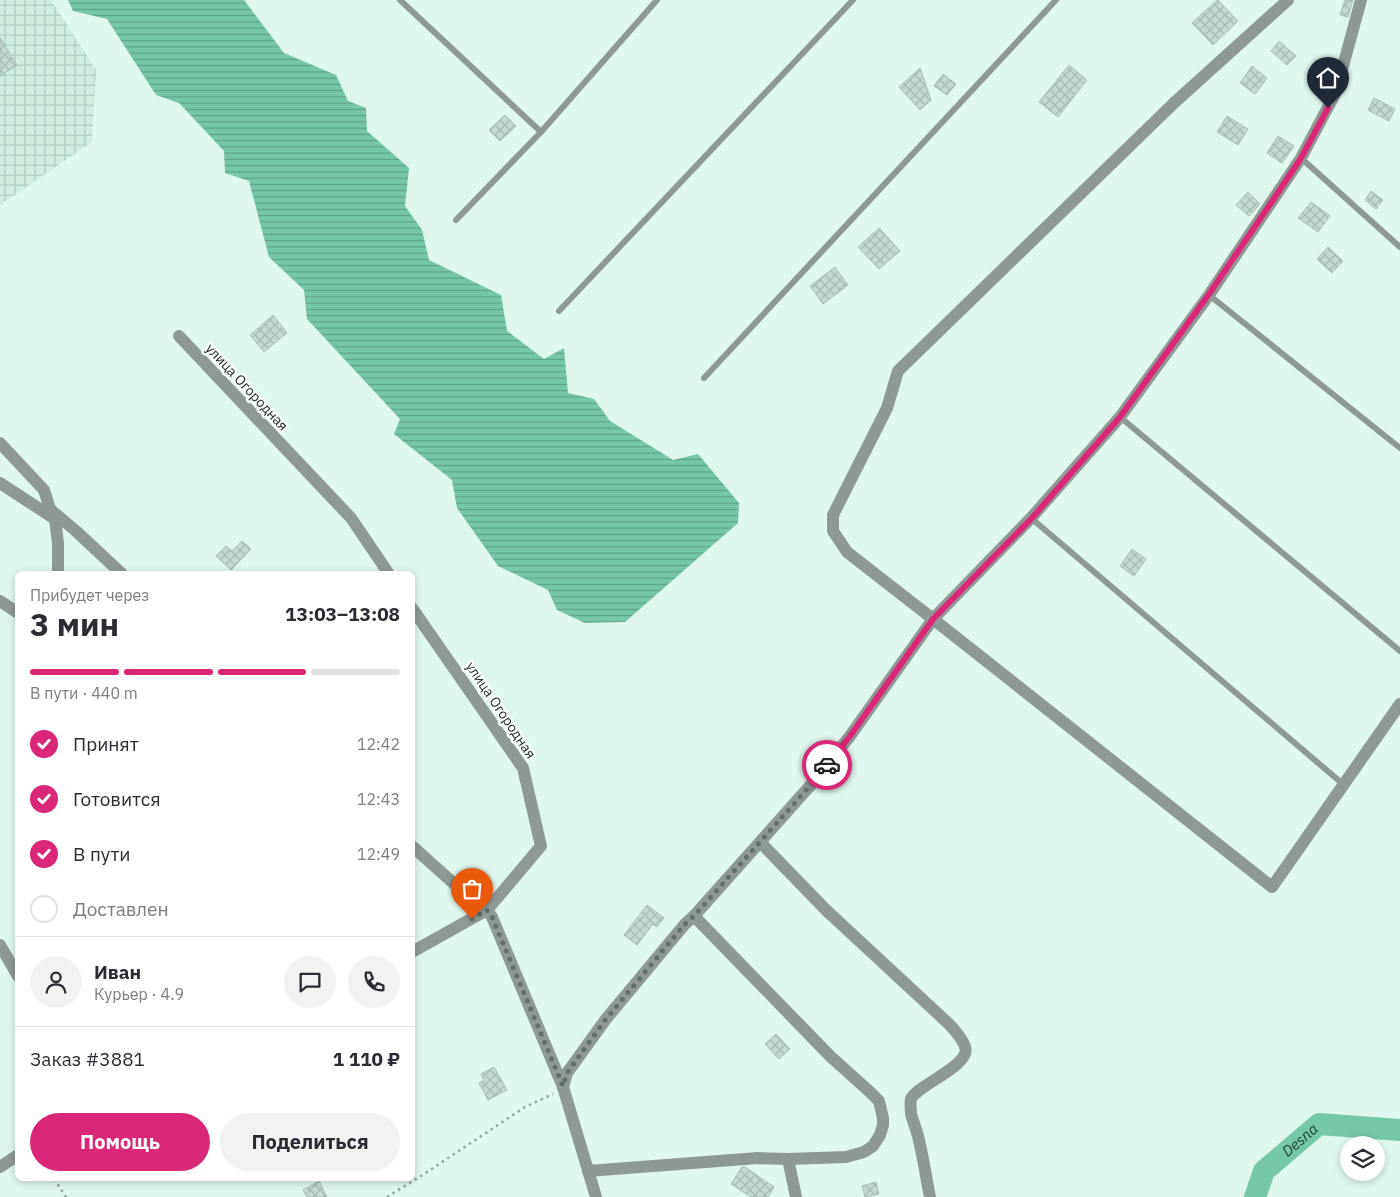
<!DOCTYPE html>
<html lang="ru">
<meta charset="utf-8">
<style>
:root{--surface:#fff;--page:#f2f2f3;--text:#2b2b33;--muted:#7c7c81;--line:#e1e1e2;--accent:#db2777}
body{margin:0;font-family:"IBM Plex Sans",sans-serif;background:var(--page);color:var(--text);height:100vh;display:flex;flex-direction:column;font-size:19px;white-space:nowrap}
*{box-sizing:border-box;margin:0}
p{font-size:16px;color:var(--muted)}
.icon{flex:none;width:28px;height:28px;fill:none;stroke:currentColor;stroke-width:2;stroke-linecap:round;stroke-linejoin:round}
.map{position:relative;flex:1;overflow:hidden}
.drawer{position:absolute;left:15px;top:571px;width:400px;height:610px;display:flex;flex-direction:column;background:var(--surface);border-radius:8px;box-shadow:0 2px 8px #0003}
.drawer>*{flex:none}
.tools{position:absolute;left:1340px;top:1136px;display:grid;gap:10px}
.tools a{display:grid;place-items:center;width:45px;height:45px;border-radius:50%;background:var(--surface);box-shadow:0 2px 8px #0003;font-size:25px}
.pin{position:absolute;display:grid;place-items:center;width:42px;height:42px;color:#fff;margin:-51px -21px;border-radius:50% 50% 50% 0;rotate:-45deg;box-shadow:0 0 5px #0007}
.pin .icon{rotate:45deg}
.courier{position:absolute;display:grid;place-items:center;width:50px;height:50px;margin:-25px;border:4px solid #db2777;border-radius:50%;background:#fff;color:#222;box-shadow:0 1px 6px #0007}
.head em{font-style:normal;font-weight:700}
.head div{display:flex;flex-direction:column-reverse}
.head{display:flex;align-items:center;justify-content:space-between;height:85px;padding:0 15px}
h1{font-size:32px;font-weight:700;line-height:38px}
.bar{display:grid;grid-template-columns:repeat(4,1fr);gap:8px 5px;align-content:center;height:60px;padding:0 15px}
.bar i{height:6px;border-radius:4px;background:var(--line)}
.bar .selected{background:var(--accent)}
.bar p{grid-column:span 4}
.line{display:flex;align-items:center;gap:12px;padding:0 15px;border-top:1px solid var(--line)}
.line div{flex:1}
.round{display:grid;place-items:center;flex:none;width:52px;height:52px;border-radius:26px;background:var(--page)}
ol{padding:0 15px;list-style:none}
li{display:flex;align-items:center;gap:15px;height:55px}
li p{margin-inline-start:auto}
li .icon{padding:5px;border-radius:50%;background:var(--accent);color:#fff;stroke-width:4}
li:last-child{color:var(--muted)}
li i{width:28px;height:28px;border:2px solid var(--line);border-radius:50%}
.primary-button{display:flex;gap:10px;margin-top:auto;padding:10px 15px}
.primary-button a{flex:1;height:58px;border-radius:30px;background:var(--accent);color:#fff;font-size:20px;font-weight:700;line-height:58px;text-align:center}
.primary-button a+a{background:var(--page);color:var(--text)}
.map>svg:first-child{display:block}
.industrial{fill:url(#industrial-grid)}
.water{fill:url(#water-rules)}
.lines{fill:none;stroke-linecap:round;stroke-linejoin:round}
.river{stroke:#74c8a6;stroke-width:22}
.building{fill:url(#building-cross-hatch);stroke:#a8beb3}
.path{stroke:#93a69d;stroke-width:2.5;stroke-dasharray:2.5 4;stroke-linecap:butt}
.service{stroke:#8f9994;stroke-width:6}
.minor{stroke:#8f9994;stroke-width:12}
.done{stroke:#616f69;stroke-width:5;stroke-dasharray:0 9}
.route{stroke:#db2777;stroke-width:6}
.labels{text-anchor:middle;stroke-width:5;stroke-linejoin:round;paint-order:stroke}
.street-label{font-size:14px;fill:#1d2622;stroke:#fafffd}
.water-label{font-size:15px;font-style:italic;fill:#1b4032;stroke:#fafffd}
</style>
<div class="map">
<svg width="1400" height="1197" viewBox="0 0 1400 1197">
<defs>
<pattern id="industrial-grid" width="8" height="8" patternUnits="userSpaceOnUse" patternTransform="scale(1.25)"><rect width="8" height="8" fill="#ceeddf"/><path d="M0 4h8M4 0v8" fill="none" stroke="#b0cbbf"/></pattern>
<pattern id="water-rules" width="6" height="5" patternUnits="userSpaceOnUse" patternTransform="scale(1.25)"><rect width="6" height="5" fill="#74c8a6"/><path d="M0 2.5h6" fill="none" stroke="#5fa287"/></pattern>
<pattern id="building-cross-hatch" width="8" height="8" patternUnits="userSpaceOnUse" patternTransform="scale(1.25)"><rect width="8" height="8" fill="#c4dad0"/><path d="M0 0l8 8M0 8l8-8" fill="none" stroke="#a8bbb2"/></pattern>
</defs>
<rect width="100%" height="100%" fill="#dff7ec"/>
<path class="industrial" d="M0,0H51L96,70L92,142L0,205Z"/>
<path class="water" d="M68,0H244L284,53L336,75L348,101L366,108L367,131L409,168L405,206L422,230L429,260L501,295L507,331L544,359L564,348L568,393L594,399L610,421L673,460L698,454L739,503L738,523L625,622L585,623L557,610L548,590L498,566L457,508L452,480L394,434L400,419L307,319L304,290L269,257L249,181L225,173L224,151L179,103L156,95L107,19L73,11Z"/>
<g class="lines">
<path class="river" id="s1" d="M1255,1197L1264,1171L1319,1124L1400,1130"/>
</g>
<g class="building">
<path d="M1217,0H1218L1238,21L1213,45L1192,23Z"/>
<path d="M1345,0H1353L1348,17L1340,15Z"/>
<path d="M0,38L17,65L0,76Z"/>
<path d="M1279,41L1296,56L1287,65L1271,51Z"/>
<path d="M1069,65L1087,80L1058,117L1039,102Z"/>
<path d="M1252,66L1267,78L1255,94L1240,83Z"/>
<path d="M920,68L931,100L920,110L899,87Z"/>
<path d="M943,74L956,84L947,95L934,86Z"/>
<path d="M1374,98L1395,109L1389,121L1368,110Z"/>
<path d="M505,115L516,126L500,141L489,130Z"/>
<path d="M1227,116L1248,129L1238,145L1217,132Z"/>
<path d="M1278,136L1294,146L1282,163L1267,153Z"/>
<path d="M1371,191L1383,200L1376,209L1365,200Z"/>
<path d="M1248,192L1260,204L1249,216L1236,205Z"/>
<path d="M1311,202L1330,216L1318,232L1298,218Z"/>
<path d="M879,228L900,251L879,269L858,247Z"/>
<path d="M1328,247L1343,261L1332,273L1317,259Z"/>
<path d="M835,267L848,285L823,304L810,286Z"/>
<path d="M273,315L287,333L264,352L250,335Z"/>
<path d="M242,541L251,549L231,570L216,556L226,546L232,551Z"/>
<path d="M1132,549L1146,559L1134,576L1120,566Z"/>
<path d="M647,905L664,918L657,927L653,924L637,945L624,935Z"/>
<path d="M776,1034L790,1049L779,1059L765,1044Z"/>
<path d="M494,1067L507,1090L488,1100L479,1083L484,1080L481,1074Z"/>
<path d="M742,1167H745L774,1187L768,1197H751L731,1184Z"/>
<path d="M319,1181L327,1197H307L303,1190Z"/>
<path d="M876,1182L879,1194L865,1197L862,1186Z"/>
</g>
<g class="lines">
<g class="path">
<path d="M54,1179L66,1197"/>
<path d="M387,1197L421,1176L525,1107L553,1094"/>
</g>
<g class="service">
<path d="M400,0L541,132"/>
<path d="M1301,158L1400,247"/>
<path d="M456,220L541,132L657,0"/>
<path d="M1209,295L1400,448"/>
<path d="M559,311L853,0"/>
<path d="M704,378L1056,0"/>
<path d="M1120,417L1400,651"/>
<path d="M1031,518L1344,785"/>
</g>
<g class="minor">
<path d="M1288,0L1174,103L898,371L887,408L833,515V531L847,552L933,619L1272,887L1400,704"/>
<path d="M179,336L351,518L389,574"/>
<path d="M0,443L44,490L50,509L55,519L58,543V574"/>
<path d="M0,483L55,519"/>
<path d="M51,510L77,532L122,574"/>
<path d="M0,601L18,613"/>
<path d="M412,608L523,768L541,846L487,910L412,952"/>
<path d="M760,842L826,910L950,1025C955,1031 963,1039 965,1047C972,1065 917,1085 911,1099C910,1103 911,1110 911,1114C913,1121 916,1129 918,1136C923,1156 926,1177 930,1197"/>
<path d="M412,846L479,906L487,910L492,917L563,1087L596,1197"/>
<path d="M0,945L18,976"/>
<path d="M563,1087L567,1073L606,1019L685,924L694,916L817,778L850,736L933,619L1031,518L1120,417L1209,295L1301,158L1336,92L1361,0"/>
<path d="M788,1159L796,1197"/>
<path d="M0,1167L18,1155"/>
<path d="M588,1171L758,1158L788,1159L846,1157L864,1152L873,1146L880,1135L883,1125V1118L879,1101L870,1092L830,1056L694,916"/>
</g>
</g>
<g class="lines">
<path class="done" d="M472,919L487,910L492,917L563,1086L567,1073L606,1019L685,924L694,916L817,778L827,765"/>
<path class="route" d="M827,765L850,736L933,619L1032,518L1120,417L1209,294L1271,203L1301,158L1328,108"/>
</g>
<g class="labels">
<g class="street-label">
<text transform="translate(247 387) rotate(47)" y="5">улица Огородная</text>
<text transform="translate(501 710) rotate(56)" y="5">улица Огородная</text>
</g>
<g class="water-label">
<text dy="5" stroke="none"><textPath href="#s1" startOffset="75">Desna</textPath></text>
</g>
</g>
</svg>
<div class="tools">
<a><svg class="icon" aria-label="layers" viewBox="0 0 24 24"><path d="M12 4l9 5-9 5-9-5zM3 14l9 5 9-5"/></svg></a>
</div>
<div class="pin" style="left:472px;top:919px;background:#ea580c"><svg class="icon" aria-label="bag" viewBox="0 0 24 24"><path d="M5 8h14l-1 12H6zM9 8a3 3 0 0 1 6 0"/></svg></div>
<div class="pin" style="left:1328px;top:108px;background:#1f2937"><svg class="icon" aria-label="home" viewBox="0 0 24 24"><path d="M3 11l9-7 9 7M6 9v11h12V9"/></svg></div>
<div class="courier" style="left:827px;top:765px"><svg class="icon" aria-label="car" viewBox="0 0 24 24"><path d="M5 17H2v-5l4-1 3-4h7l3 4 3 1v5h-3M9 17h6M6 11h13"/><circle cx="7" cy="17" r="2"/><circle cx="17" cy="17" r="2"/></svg></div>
<section class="drawer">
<div class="head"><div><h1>3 мин</h1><p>Прибудет через</p></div><em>13:03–13:08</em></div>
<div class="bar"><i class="selected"></i><i class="selected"></i><i class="selected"></i><i></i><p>В пути · 440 m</p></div>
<ol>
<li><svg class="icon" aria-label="check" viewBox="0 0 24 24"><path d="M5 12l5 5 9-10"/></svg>Принят<p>12:42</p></li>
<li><svg class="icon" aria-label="check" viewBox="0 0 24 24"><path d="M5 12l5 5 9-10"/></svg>Готовится<p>12:43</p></li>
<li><svg class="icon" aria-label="check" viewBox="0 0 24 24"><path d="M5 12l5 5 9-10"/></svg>В пути<p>12:49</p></li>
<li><i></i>Доставлен</li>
</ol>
<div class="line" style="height:90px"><a class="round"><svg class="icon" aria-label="person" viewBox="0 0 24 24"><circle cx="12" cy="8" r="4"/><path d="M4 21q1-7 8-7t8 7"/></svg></a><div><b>Иван</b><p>Курьер · 4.9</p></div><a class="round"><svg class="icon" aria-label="chat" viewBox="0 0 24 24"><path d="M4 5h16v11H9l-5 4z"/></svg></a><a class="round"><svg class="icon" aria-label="phone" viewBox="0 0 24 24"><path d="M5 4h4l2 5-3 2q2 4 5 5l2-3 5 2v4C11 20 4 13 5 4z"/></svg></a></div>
<div class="line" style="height:65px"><div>Заказ #3881</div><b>1 110 ₽</b></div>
<div class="primary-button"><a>Помощь</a><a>Поделиться</a></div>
</section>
</div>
